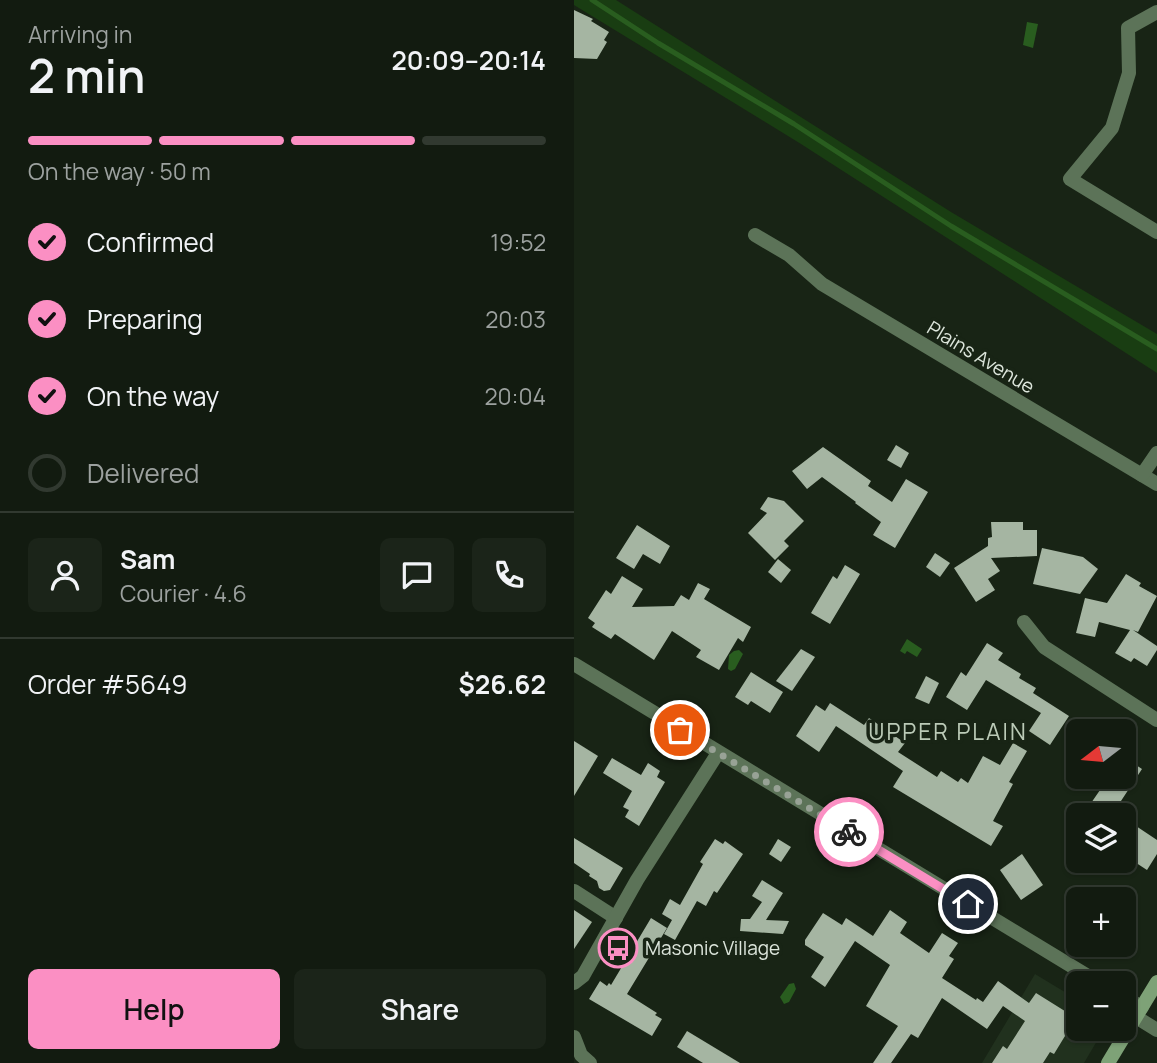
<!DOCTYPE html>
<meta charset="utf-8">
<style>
:root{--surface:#121b10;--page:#1b2419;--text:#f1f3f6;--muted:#9ca19f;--line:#313930;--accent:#fb8fc3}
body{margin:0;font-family:Manrope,sans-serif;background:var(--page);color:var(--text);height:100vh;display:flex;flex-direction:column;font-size:26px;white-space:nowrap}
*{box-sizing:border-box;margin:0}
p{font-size:23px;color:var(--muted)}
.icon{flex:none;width:38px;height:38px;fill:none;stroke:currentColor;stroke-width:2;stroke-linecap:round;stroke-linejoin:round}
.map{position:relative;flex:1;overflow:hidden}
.sheet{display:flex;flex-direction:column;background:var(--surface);width:574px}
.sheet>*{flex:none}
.needle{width:46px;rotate:254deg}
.tools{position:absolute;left:492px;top:719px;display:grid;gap:14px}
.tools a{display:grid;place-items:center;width:70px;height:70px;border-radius:10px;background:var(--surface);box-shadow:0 2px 5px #0004,0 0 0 2px var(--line);font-size:35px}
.pin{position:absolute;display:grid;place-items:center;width:60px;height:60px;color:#fff;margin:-30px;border:4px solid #fff;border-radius:50%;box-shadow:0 2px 7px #0007}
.courier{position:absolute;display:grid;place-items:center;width:70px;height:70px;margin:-35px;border:5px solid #fb8fc3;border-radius:50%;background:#fff;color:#222;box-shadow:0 2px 9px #0007}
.head em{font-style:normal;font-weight:600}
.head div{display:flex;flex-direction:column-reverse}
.head{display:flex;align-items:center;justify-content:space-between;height:119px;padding:0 28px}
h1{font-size:46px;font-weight:600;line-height:52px}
.bar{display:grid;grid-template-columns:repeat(4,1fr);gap:10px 7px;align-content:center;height:84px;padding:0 28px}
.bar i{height:9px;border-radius:5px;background:var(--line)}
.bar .current{background:var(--accent)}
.bar p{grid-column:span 4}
.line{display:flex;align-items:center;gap:18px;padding:0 28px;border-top:2px solid var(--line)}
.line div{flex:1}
.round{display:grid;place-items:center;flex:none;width:74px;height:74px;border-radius:10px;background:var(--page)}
ol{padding:0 28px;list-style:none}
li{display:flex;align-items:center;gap:21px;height:77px}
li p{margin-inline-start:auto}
li .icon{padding:7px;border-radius:50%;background:var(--accent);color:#111;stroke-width:4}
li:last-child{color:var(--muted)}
li i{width:38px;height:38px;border:4px solid var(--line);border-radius:50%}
.action{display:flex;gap:14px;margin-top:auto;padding:14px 28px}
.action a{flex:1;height:80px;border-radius:10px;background:var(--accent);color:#111;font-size:28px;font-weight:600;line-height:80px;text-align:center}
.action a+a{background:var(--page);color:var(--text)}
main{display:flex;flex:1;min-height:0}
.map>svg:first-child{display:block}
.built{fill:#21311e}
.green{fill:#193d12}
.water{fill:#295d1f}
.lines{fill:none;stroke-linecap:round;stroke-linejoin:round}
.stream{stroke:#295d1f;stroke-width:5}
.building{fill:#a5b5a2}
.street{stroke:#5c7358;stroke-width:14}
.secondary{stroke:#7ea277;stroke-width:14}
.done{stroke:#98a296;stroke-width:7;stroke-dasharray:0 12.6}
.route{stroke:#fb8fc3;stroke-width:9}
.labels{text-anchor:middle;stroke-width:7;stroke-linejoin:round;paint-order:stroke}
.street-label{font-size:19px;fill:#dde6dc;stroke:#182415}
.poi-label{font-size:19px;fill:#dde6dc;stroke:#182415;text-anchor:start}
.quarter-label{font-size:23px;letter-spacing:2px;fill:#bbcab7;stroke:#182415}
</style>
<main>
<section class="sheet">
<div class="head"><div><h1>2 min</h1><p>Arriving in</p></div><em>20:09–20:14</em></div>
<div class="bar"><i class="current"></i><i class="current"></i><i class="current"></i><i></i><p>On the way · 50 m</p></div>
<ol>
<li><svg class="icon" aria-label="check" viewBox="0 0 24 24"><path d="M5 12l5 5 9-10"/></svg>Confirmed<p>19:52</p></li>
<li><svg class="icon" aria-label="check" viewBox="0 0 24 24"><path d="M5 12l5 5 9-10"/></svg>Preparing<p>20:03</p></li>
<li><svg class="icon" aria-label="check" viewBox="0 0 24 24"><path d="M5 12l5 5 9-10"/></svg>On the way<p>20:04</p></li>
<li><i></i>Delivered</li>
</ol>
<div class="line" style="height:126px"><a class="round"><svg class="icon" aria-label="person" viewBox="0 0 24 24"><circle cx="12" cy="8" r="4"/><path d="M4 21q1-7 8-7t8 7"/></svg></a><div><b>Sam</b><p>Courier · 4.6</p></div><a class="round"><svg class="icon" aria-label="chat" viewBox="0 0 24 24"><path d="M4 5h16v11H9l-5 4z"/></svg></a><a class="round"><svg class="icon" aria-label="phone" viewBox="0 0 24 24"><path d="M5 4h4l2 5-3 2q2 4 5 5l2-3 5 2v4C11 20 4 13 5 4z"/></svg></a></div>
<div class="line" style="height:91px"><div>Order #5649</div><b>$26.62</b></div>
<div class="action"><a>Help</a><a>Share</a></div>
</section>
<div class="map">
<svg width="583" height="1063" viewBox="0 0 583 1063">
<rect width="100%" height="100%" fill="#182415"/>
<path class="built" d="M461,974L504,1000V1029H530L510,1063H408Z"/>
<path class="green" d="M0,0H42L377,212L583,334V373L227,144L0,5Z"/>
<g class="water">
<path d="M453,22L464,24L459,48L449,45Z"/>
<path d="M333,639L348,649L343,657L333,651L331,654L326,651Z"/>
<path d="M160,651L165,650L169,654L161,669L157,671L154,669L155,655Z"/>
<path d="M220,983L222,989L215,1002L210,1004L206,997L215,984Z"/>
</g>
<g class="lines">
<path class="stream" d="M18,0L84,43L220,124L377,226L583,349"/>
</g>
<g class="building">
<path d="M0,10L19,19L17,21L35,32L30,40L33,42L23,59L0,58Z"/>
<path d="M322,445L335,453L327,468L313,460Z"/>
<path d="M249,447L297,481L294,486L318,502L332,479L354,492L321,548L299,535L307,522L281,503L282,502L248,477L233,489L218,471Z"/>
<path d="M194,497L210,501L230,521L210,541L215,546L201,560L174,533L193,513L186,509Z"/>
<path d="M417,522H449V530H463V556L417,558L426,571L414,579L421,590L402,602L380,568L414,546V538L418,537Z"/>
<path d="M63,525L96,546L86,564L69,554L60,569L42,558Z"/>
<path d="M468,548L509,557L524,569L506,594L459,584Z"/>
<path d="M361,553L376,563L366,577L352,567Z"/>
<path d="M204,559L217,570L207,583L194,572Z"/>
<path d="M271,565L286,574L256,624L237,613L259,576L263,579Z"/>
<path d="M552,574L567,583L565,586L583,596L564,632L559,630L583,646V650L573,666L560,658L557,662L541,653L556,630L525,622L521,637L502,633L511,598L533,603Z"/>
<path d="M48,576L69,589L58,607L100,606L107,595L115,600L124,583L136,589L130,599L177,627L169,642L164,638L145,670L122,657L127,650L98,631L80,660L41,634L37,639L18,627L21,623L14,618L32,590L37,594Z"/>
<path d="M413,643L429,653L424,660L447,674L445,678L462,688L459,693L495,716L476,745L455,731L467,713L412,680L393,710L372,697L387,672L392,676Z"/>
<path d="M227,649L241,657L218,691L202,681Z"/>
<path d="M177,672L209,692L196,713L177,701L174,705L161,697Z"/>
<path d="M352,676L365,683L355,704L341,698Z"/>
<path d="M256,703L290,725L295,718L331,743L324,752L363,777L367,771L384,782L387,778L394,783L409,756L426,765L439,743L453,751L435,782L439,784L419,821L429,826L417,846L319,787L329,771L262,726L245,752L222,736L242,705L251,711Z"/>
<path d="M0,741L24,756L0,796Z"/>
<path d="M550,757L568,769L545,804L549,806L543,816H529L515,806L535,777H550Z"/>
<path d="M38,758L67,775L74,763L86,771L83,777L91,782L65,826L51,817L55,810L49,807L58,791L29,773Z"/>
<path d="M550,818L583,840V854L573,870L550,855Z"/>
<path d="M0,838L49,868L36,890L30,891L25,888L23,881L15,876L16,874L0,863Z"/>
<path d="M141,839L149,844L151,841L169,854L143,893L140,891L132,906L123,901L101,940L90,934L98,920L88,914L96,899L106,905L129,864L126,862Z"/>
<path d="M204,839L217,847L207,862L195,854Z"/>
<path d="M448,854L469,885L447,900L426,870Z"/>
<path d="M188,880L209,893L192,920L215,921L209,934L166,931L167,919H176L188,902L178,896Z"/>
<path d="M0,910L18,922L0,949Z"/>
<path d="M316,910L333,922L326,933L355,953L368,933L384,943L375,956L380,959L368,978L402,1000L403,998L409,1002L424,981L455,1003L462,993L502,1018L480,1054L476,1052L469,1063H418L429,1046L433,1049L451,1021L429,1006L413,1029L368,998L344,1038L337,1034L317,1063H299L324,1026L292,1006L316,965L281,941L251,987L237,977L250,957L231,945V940L249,913L268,925L272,918L299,936Z"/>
<path d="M77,918L93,928L53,994L83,1013L81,1015L88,1019L78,1036L15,999L26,981L33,986L35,983L37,985Z"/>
<path d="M113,1031L166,1063H129L103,1047Z"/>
</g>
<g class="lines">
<g class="street">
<path d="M583,12L554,28L555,73L538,128L496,179L583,232"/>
<path d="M181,235L215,255L248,284L583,484"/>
<path d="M568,475L583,453"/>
<path d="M450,622L470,647L583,720"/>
<path d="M0,664L527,984"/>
<path d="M0,891L42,918"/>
<path d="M0,983L9,976L63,880L144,753"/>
<path d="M550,997L568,1007"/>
<path d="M562,1017L583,1030"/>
<path d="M0,1037L7,1055L16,1063"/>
</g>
<path class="secondary" d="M534,1063L583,982"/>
</g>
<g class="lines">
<path class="done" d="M106,730L275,832"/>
<path class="route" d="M275,832L394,904"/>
</g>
<defs>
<symbol id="bus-ring" viewBox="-11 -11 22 22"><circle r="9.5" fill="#182415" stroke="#fb8fc3" stroke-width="1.5"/><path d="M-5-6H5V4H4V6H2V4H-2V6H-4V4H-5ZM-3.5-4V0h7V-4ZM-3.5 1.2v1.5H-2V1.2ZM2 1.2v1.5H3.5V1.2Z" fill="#fb8fc3"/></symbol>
</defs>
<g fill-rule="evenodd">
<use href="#bus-ring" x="22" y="926" width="44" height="44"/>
</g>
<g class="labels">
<g class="street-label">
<text transform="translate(407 357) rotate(31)" y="7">Plains Avenue</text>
</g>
<g class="poi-label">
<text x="71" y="955">Masonic Village</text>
</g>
<g class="quarter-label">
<text x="374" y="740">UPPER PLAIN</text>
</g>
</g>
</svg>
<div class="tools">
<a><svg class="needle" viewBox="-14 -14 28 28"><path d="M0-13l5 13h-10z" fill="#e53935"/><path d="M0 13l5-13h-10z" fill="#9ca19f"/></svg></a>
<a><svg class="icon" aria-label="layers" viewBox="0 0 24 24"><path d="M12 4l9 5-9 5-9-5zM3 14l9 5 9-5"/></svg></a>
<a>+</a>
<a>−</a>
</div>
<div class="pin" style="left:106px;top:730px;background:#ea580c"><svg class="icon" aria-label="bag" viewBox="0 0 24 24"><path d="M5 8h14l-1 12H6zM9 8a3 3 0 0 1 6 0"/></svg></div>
<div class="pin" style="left:394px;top:904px;background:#1f2937"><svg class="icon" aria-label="home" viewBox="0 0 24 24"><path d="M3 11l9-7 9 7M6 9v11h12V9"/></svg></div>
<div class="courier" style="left:275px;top:832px"><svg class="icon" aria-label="bike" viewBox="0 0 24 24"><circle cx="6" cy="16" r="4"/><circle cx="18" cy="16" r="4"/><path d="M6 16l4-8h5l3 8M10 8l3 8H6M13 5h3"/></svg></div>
</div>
</main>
